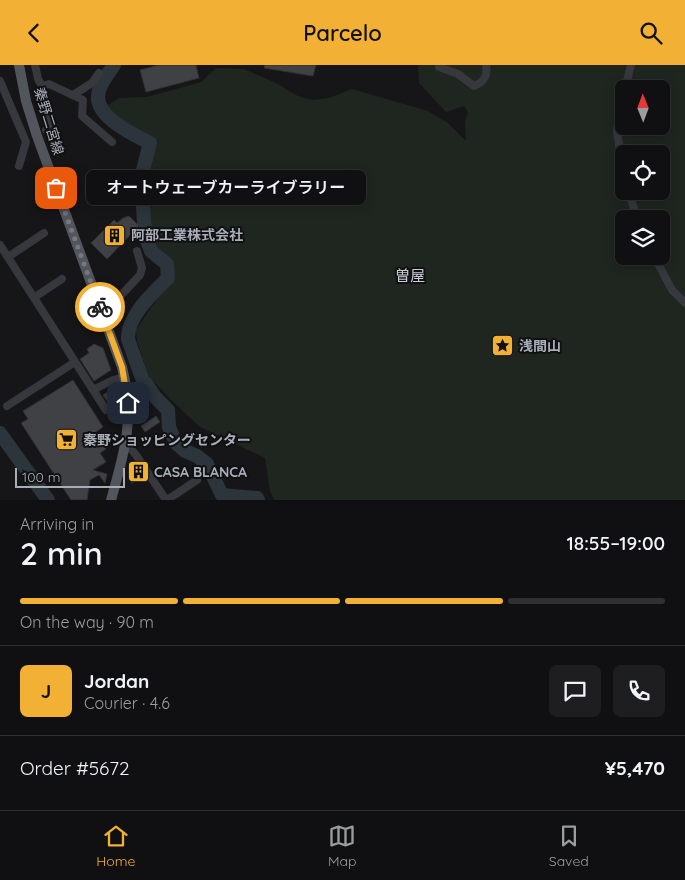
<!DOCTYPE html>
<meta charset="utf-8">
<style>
:root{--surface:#101012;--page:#1e1e20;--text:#f1f3f6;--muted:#9c9d9f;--line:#303032;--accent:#f2b134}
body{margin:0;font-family:Quicksand,"Noto Sans JP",sans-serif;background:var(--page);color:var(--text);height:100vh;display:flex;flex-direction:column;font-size:19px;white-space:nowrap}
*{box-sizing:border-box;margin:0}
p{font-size:16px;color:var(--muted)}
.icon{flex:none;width:28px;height:28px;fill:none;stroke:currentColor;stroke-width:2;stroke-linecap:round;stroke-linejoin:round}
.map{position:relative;height:435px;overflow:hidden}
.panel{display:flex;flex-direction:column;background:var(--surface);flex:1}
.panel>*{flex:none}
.needle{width:32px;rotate:359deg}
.controls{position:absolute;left:615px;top:15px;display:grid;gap:10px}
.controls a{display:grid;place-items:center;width:55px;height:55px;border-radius:8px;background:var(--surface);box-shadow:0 2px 12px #0003,0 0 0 1px var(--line);font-size:25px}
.scale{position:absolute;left:15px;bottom:12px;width:110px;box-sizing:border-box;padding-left:5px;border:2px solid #a8adb8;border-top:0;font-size:14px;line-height:18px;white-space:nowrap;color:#a8adb8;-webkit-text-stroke:4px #111113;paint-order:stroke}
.pin{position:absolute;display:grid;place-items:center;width:42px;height:42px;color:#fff;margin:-21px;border-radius:10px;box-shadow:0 2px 8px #0006}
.courier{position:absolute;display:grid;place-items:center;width:50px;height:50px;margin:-25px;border:4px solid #f2b134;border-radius:50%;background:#fff;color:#222;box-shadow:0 1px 6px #0007}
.bubble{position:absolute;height:35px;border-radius:8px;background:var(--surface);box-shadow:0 2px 12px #0003,0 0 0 1px var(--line);font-size:16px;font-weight:600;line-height:35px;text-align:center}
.headline em{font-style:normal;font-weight:600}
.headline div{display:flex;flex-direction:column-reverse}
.headline{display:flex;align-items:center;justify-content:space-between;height:85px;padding:0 20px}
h1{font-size:32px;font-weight:600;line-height:38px}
.bar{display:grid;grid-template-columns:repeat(4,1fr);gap:8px 5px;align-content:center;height:60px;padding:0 20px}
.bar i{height:6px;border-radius:4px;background:var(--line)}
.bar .on{background:var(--accent)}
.bar p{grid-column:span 4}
.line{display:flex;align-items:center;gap:12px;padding:0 20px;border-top:1px solid var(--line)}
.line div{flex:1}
.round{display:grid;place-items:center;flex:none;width:52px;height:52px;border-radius:8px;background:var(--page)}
header{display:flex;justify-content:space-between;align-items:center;height:65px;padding:0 20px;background:var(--accent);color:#111;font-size:22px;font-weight:600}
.dock{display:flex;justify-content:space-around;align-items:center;height:70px;border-top:1px solid var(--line);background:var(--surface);font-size:14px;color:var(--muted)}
.dock a{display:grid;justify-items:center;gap:2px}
.dock .on{color:var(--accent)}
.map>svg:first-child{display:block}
.green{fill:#1e261f;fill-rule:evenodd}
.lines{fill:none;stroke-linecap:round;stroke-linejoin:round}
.river{stroke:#2c353c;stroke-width:14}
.building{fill:#404145;stroke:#303034}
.minor{stroke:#37383d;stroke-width:8}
.major{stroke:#53555c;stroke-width:10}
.done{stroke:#757880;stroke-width:5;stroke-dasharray:0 9}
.route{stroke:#f2b134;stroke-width:6}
.labels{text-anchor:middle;stroke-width:4;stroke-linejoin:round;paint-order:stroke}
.street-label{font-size:14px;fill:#a8adb8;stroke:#111113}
.poi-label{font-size:14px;font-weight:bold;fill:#a8adb8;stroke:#111113;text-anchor:start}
.neighbourhood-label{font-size:15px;fill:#c9ccd4;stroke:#111113}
</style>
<header><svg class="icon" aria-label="back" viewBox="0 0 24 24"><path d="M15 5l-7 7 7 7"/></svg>Parcelo<svg class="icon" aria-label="search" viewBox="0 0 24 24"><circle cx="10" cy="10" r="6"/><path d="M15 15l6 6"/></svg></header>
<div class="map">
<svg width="685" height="435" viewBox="0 0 685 435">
<rect width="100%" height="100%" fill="#161618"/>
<path class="green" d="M418,0H685V435H274L270,426L265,393L200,362L171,335L148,310L137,276L136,265L167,219L164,192L150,174L144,83C127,73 110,60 108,40L119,33L147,32L201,17L216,3L244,4L276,18L298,31L313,35L329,33L352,24L428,46L448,58L466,76L465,56L468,47L464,41L446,47L419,18ZM624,24H661V61H624ZM624,89H661V126H624ZM624,154H661V191H624Z"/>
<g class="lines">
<g class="river">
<path d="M114,0C109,7 103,15 100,23C88,49 132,69 150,78L141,113L144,156L146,173L151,186L167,199L168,213C153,228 127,251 128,274L143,316L146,318L155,332L168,345L169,362L176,378L185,386L197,391L207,399L222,430L257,433L258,435"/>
<path d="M0,368L48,435"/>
</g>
</g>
<g class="building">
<path d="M159,0H196L199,13L146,27L140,5Z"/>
<path d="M265,0H316L313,11L264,3Z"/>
<path d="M60,80L63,86L55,89L53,82Z"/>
<path d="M129,151L139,161L107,194L91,178L114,155L117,158L123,153Z"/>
<path d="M94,279L103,283L111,305L94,316L80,294L89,288L87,284Z"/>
<path d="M73,315L103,362L96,367L106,384L100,388L106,397L93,405L107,409L105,418L99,410L90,415L87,435H71L21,358L28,354L23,346Z"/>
<path d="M109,326L115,339L111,342L103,330Z"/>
<path d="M156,351L160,357L145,367L141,361Z"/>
<path d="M135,398L143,411L132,418L129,413L134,410L131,404L132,400Z"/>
</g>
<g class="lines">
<g class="minor">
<path d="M35,0L38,14L42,21L41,30L49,62L46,65"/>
<path d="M439,2L458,9L474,21C484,17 488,11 486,0"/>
<path d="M0,16L26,77L19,101"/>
<path d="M42,21L49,19L83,35L82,51L112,77"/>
<path d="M625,24L631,0"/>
<path d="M624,28L617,65L624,115"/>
<path d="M73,30L92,18L99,8"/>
<path d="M628,126L638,154"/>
<path d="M0,180L106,345"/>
<path d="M654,191L672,225L685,238"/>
<path d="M8,192L44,168"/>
<path d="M35,232L62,214"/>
<path d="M101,246L110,242L140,210L142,203L137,186"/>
<path d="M93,325L113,315L124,312"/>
<path d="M7,341L75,297"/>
<path d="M126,378L136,390L166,435"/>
<path d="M167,435L197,415"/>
</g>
<path class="major" d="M19,0L26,36L37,71L122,302C135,353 125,386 111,435"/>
</g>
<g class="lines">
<path class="done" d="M56,123L100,242"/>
<path class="route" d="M100,242L122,302L128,338"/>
</g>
<defs>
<symbol id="building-square" viewBox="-11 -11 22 22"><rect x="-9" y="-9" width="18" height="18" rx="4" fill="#f2b134" stroke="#111113"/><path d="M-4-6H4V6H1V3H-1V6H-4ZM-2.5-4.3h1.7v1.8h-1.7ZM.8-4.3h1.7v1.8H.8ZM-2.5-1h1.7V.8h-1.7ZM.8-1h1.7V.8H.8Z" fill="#111"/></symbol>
<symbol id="sight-square" viewBox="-11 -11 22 22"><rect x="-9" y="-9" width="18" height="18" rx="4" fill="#f2b134" stroke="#111113"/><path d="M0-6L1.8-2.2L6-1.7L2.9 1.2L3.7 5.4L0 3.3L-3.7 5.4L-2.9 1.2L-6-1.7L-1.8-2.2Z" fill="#111"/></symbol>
<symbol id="supermarket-square" viewBox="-11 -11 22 22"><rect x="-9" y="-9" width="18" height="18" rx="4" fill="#f2b134" stroke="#111113"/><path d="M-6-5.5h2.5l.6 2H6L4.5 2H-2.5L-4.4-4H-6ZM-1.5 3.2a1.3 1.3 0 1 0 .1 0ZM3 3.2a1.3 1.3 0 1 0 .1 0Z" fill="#111"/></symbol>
</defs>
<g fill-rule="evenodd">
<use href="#building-square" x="102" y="158" width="25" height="25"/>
<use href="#sight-square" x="490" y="268" width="25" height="25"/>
<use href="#supermarket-square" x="54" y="362" width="25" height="25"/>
<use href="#building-square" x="126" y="394" width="25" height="25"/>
</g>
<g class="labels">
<g class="street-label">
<text transform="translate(49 56) rotate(73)" y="5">秦野二宮線</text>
</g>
<g class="poi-label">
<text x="131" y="175">阿部工業株式会社</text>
<text x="519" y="286">浅間山</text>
<text x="83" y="380">秦野ショッピングセンター</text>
<text x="154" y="412">CASA BLANCA</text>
</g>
<g class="neighbourhood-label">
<text x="410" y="216">曽屋</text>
</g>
</g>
</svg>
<div class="controls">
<a><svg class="needle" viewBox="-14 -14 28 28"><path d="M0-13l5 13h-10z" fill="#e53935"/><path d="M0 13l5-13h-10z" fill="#9c9d9f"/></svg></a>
<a><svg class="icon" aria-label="locate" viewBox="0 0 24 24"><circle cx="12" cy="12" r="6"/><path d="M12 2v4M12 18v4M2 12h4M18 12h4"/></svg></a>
<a><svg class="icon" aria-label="layers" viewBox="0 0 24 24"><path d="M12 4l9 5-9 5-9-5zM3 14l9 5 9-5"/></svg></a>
</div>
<div class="scale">100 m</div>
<div class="pin" style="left:56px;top:123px;background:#ea580c"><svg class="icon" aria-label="bag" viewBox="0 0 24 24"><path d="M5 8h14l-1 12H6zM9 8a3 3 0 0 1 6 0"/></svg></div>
<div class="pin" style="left:128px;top:338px;background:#1f2937"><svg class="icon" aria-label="home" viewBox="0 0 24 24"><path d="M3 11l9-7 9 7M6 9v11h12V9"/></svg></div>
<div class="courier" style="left:100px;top:242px"><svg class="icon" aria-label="bike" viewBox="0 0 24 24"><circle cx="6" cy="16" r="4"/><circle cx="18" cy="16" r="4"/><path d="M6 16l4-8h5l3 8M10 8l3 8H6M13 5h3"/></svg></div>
<div class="bubble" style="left:86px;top:105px;width:280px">オートウェーブカーライブラリー</div>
</div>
<section class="panel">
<div class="headline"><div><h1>2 min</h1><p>Arriving in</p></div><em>18:55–19:00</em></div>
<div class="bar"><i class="on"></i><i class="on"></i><i class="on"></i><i></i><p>On the way · 90 m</p></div>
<div class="line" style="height:90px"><b class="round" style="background:var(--accent);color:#111">J</b><div><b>Jordan</b><p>Courier · 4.6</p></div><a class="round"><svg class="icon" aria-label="chat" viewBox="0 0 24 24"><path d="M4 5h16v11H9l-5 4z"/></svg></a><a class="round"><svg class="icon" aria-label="phone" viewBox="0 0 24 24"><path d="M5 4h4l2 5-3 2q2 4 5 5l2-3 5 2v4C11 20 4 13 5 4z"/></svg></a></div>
<div class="line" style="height:65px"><div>Order #5672</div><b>¥5,470</b></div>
</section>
<nav class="dock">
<a class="on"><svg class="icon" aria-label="home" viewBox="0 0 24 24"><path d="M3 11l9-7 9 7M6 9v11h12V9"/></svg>Home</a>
<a><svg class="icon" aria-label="map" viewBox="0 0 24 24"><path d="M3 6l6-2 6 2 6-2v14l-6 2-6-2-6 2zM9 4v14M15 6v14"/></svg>Map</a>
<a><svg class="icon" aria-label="saved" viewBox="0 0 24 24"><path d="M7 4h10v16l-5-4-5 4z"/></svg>Saved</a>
</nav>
